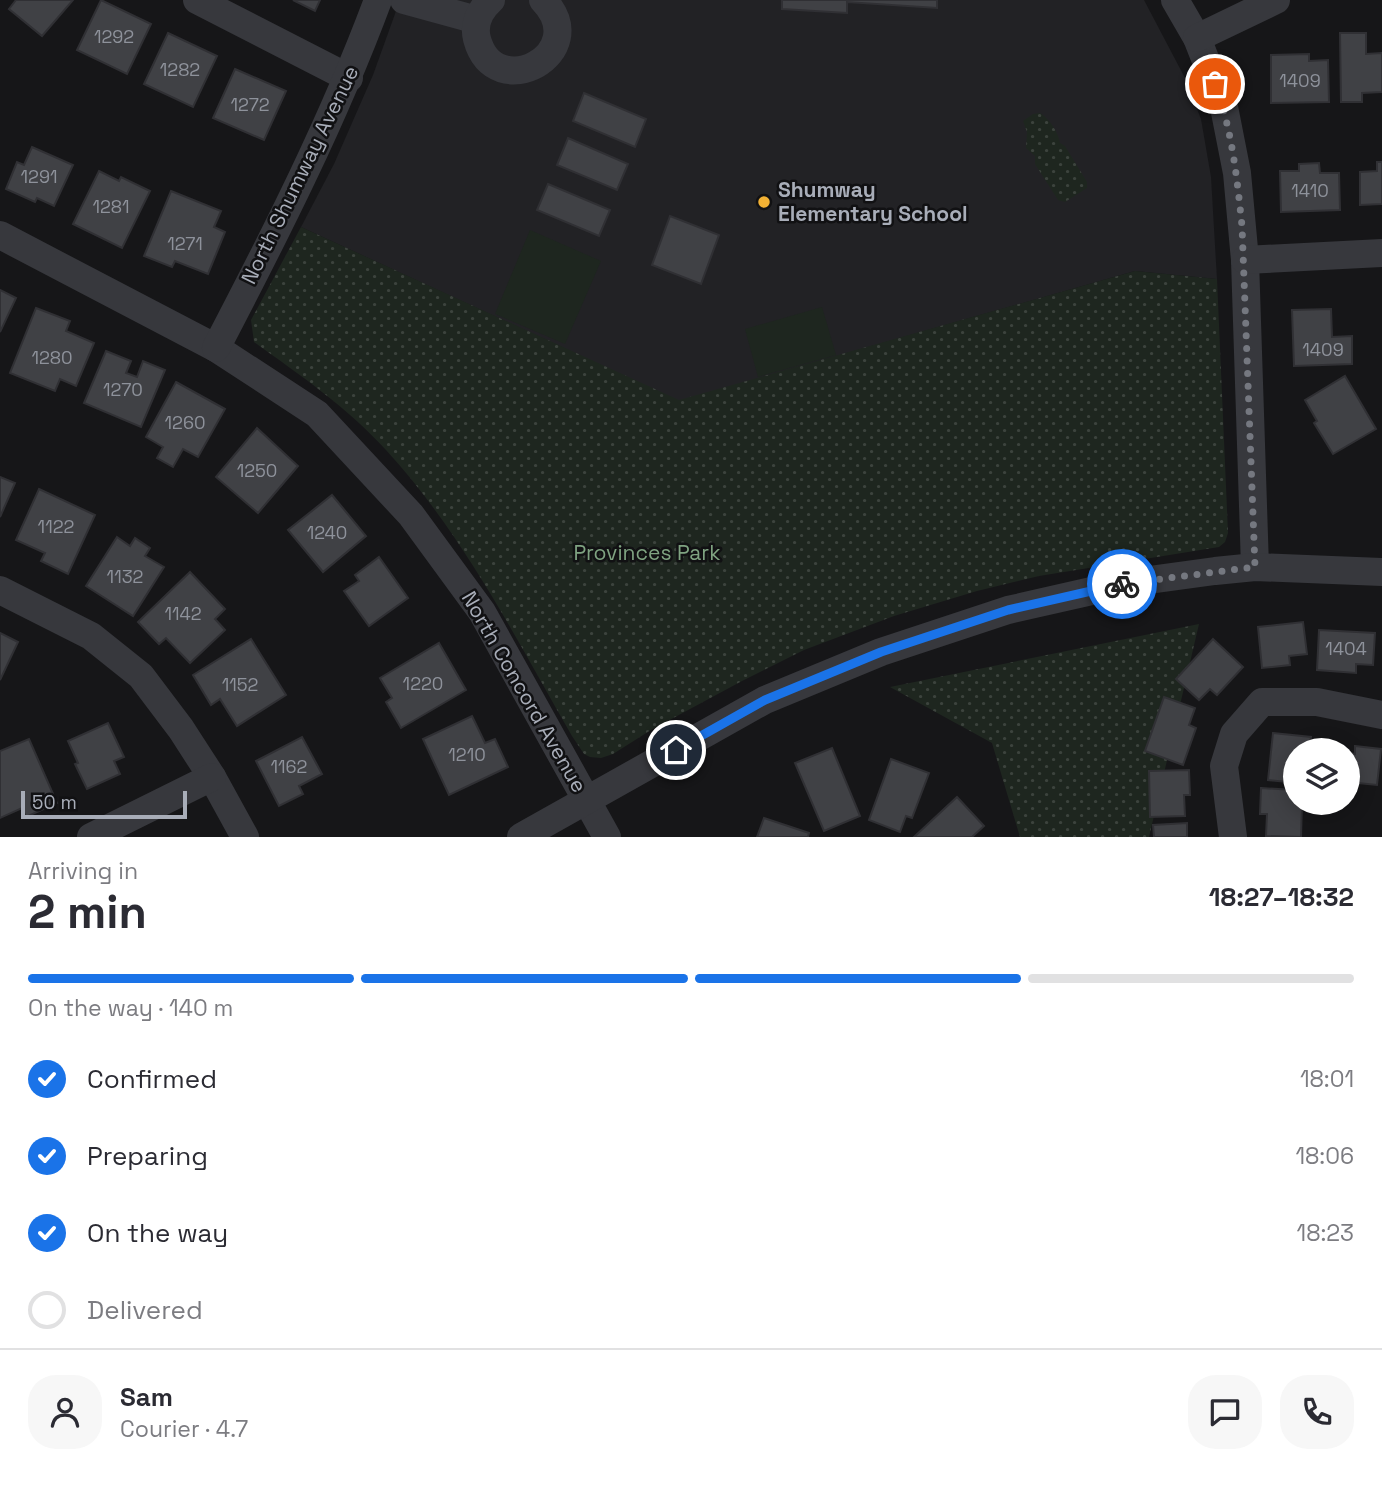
<!DOCTYPE html>
<meta charset="utf-8">
<style>
:root{--surface:#fff;--page:#f7f7f7;--text:#2b2b33;--muted:#7c7c81;--line:#e1e1e2;--accent:#1a73e8}
body{margin:0;font-family:"Space Grotesk",sans-serif;background:var(--page);color:var(--text);height:100vh;display:flex;flex-direction:column;font-size:26px;white-space:nowrap}
*{box-sizing:border-box;margin:0}
p{font-size:23px;color:var(--muted)}
.icon{flex:none;width:38px;height:38px;fill:none;stroke:currentColor;stroke-width:2;stroke-linecap:round;stroke-linejoin:round}
.map{position:relative;height:837px;overflow:hidden}
.sheet{display:flex;flex-direction:column;background:var(--surface);flex:1}
.sheet>*{flex:none}
.fabs{position:absolute;left:1283px;top:738px;display:grid;gap:14px}
.fabs a{display:grid;place-items:center;width:77px;height:77px;border-radius:50%;background:var(--surface);box-shadow:0 4px 18px #0003;font-size:35px}
.scale{position:absolute;left:21px;bottom:18px;width:166px;box-sizing:border-box;padding-left:7px;border:4px solid #a8adb8;border-top:0;font-size:19px;line-height:24px;white-space:nowrap;color:#a8adb8;-webkit-text-stroke:5px #111113;paint-order:stroke}
.pin{position:absolute;display:grid;place-items:center;width:60px;height:60px;color:#fff;margin:-30px;border:4px solid #fff;border-radius:50%;box-shadow:0 2px 7px #0007}
.courier{position:absolute;display:grid;place-items:center;width:70px;height:70px;margin:-35px;border:5px solid #1a73e8;border-radius:50%;background:#fff;color:#222;box-shadow:0 2px 9px #0007}
.headline em{font-style:normal;font-weight:800}
.headline div{display:flex;flex-direction:column-reverse}
.headline{display:flex;align-items:center;justify-content:space-between;height:119px;padding:0 28px}
h1{font-size:46px;font-weight:800;line-height:52px}
.bar{display:grid;grid-template-columns:repeat(4,1fr);gap:10px 7px;align-content:center;height:84px;padding:0 28px}
.bar i{height:9px;border-radius:5px;background:var(--line)}
.bar .active{background:var(--accent)}
.bar p{grid-column:span 4}
.line{display:flex;align-items:center;gap:18px;padding:0 28px;border-top:2px solid var(--line)}
.line div{flex:1}
.round{display:grid;place-items:center;flex:none;width:74px;height:74px;border-radius:28px;background:var(--page)}
ol{padding:0 28px;list-style:none}
li{display:flex;align-items:center;gap:21px;height:77px}
li p{margin-inline-start:auto}
li .icon{padding:7px;border-radius:50%;background:var(--accent);color:#fff;stroke-width:4}
li:last-child{color:var(--muted)}
li i{width:38px;height:38px;border:4px solid var(--line);border-radius:50%}
.map>svg:first-child{display:block}
.built{fill:#222225}
.grass{fill:url(#grass-dots)}
.pitch{fill:#1e261f}
.building{fill:#404145;stroke:#303034;stroke-width:2}
.lines{fill:none;stroke-linecap:round;stroke-linejoin:round}
.minor{stroke:#37383d;stroke-width:28}
.done{stroke:#757880;stroke-width:7;stroke-dasharray:0 12.6}
.route{stroke:#1a73e8;stroke-width:9}
.poi-dot{fill:#f2b134;stroke:#111113;stroke-width:2.5}
.labels{text-anchor:middle;stroke-width:5;stroke-linejoin:round;paint-order:stroke}
.number-label{font-size:18px;fill:#8e929b}
.street-label{font-size:21px;fill:#a8adb8;stroke:#111113}
.poi-label{font-size:21px;font-weight:bold;fill:#a8adb8;stroke:#111113;text-anchor:start}
.park-label{font-size:21px;fill:#7fa381;stroke:#111113}
</style>
<div class="map">
<svg width="1382" height="837" viewBox="0 0 1382 837">
<defs>
<pattern id="grass-dots" width="8" height="8" patternUnits="userSpaceOnUse" patternTransform="scale(1.75)"><rect width="8" height="8" fill="#1e261f"/><path d="M2 2h.1M6 6h.1" fill="none" stroke="#3c433d" stroke-width="1.8" stroke-linecap="round"/></pattern>
</defs>
<rect width="100%" height="100%" fill="#161618"/>
<path class="built" d="M400,0H1144L1185,78L1201,119L1211,177L1217,279L1135,271L679,401L301,227L334,164L373,75Z"/>
<g class="grass">
<path d="M1040,113C1050,119 1058,132 1060,143L1065,146L1087,182V188L1065,202L1058,200L1035,164V156L1026,148L1027,132L1023,121L1033,114Z"/>
<path d="M301,227L679,400L1135,271L1217,279L1228,533L1225,542L1219,547L1039,576L977,591L894,616L804,650L742,681L651,730L613,754L601,758L590,757L584,754L572,736C515,637 463,534 386,450C348,408 300,375 254,342L251,320Z"/>
<path d="M1199,624L1149,837H1020L992,743L890,687Z"/>
</g>
<g class="pitch">
<path d="M530,230L601,261L565,344L495,314Z"/>
<path d="M822,307L836,355L758,377L745,329Z"/>
</g>
<g class="building">
<path d="M16,0H73L42,36L9,9Z"/>
<path d="M101,0L151,24L127,74L77,50Z"/>
<path d="M293,0H320L315,11Z"/>
<path d="M782,0H937V8L847,2V13L782,9Z"/>
<path d="M168,33L217,56L193,107L144,84Z"/>
<path d="M1340,33H1366V54L1382,53V92L1362,93V102H1341Z"/>
<path d="M1309,54V61L1328,60L1329,102L1271,103V55Z"/>
<path d="M235,69L286,91L264,140L213,118Z"/>
<path d="M584,93L646,119L635,147L573,121Z"/>
<path d="M568,138L628,164L617,190L557,165Z"/>
<path d="M32,147L73,165L54,206L37,198L35,202L6,189L17,162L24,165Z"/>
<path d="M1377,162H1382V204L1360,205V172L1377,171Z"/>
<path d="M1319,163L1320,173H1339L1340,210L1281,212L1280,171H1299V164Z"/>
<path d="M99,171L119,181L121,177L150,191L122,248L73,224Z"/>
<path d="M548,184L610,210L599,236L537,210Z"/>
<path d="M171,191L221,211L214,227L225,232L208,274L175,261L172,267L144,256Z"/>
<path d="M670,216L719,235L701,284L652,265Z"/>
<path d="M0,290L16,298L0,332Z"/>
<path d="M36,308L70,321L66,331L94,343L76,386L60,379L55,391L10,373Z"/>
<path d="M1331,309L1332,337L1352,336V364L1294,366L1292,310Z"/>
<path d="M106,351L131,361L126,373L137,377L143,361L165,370L141,427L84,403Z"/>
<path d="M1345,376L1376,429L1333,454L1314,423L1317,421L1305,400Z"/>
<path d="M176,382L225,409L198,457L183,449L173,467L157,458L163,447L146,437Z"/>
<path d="M257,428L298,466L258,513L216,477Z"/>
<path d="M0,477L15,483L0,517Z"/>
<path d="M39,489L95,515L68,574L41,561L45,553L16,540Z"/>
<path d="M332,495L366,536L323,572L288,530Z"/>
<path d="M117,537L130,546L135,538L150,548L145,556L164,567L133,616L86,586Z"/>
<path d="M379,557L408,598L369,626L344,591L359,581L355,575Z"/>
<path d="M190,572L225,609L215,619L225,630L190,663L166,638L159,644L138,622Z"/>
<path d="M1303,622L1307,654L1289,656L1290,665L1262,668L1258,627Z"/>
<path d="M1319,630L1375,633L1373,665L1356,664V673L1317,670Z"/>
<path d="M0,633L18,642L0,680Z"/>
<path d="M251,639L286,695L237,726L220,699L211,705L193,675Z"/>
<path d="M1213,639L1243,667L1217,695L1210,689L1199,700L1176,679Z"/>
<path d="M439,643L466,690L401,728L386,702L392,698L380,678Z"/>
<path d="M1164,697L1195,708L1189,725L1196,728L1183,765L1145,751Z"/>
<path d="M472,716L485,743L495,739L508,767L449,795L423,739Z"/>
<path d="M108,723L124,757L114,761L120,774L87,789L75,764L78,763L68,741Z"/>
<path d="M1273,733L1311,737L1310,746L1325,748V751H1295V775L1288,774L1287,782L1268,780Z"/>
<path d="M302,737L322,774L299,786L303,794L279,806L256,761Z"/>
<path d="M29,739L57,803L26,817L22,808L0,818V751Z"/>
<path d="M1355,746L1381,749L1377,785L1348,782V753L1355,754Z"/>
<path d="M832,748L860,816L824,831L795,763Z"/>
<path d="M891,759L929,773L912,818L906,816L900,832L869,820Z"/>
<path d="M1189,770L1190,795H1184L1185,816L1150,817L1149,771Z"/>
<path d="M1261,788L1295,790V803H1302L1301,837L1266,836L1267,814H1260Z"/>
<path d="M957,797L984,826L972,837H914Z"/>
<path d="M764,818L809,833L808,837H757Z"/>
<path d="M1187,823V837H1154L1153,825Z"/>
</g>
<g class="lines">
<g class="minor">
<path d="M197,0L349,78"/>
<path d="M404,0L477,20"/>
<path d="M491,0C480,10 473,24 477,39C495,106 594,53 543,0"/>
<path d="M1175,0L1197,38L1224,107L1237,173L1245,260L1255,567"/>
<path d="M1197,38L1276,0"/>
<path d="M0,235L216,348L317,414L411,515L482,612L607,837"/>
<path d="M1245,260L1382,253"/>
<path d="M216,348C276,233 333,121 378,0"/>
<path d="M0,590L91,636L141,676L181,729L212,777L245,837"/>
<path d="M91,837L212,777"/>
<path d="M521,837L765,700L881,652L1008,610L1127,583L1215,571L1255,567L1382,572"/>
<path d="M1233,837L1224,766L1234,734L1262,702H1317L1382,715"/>
</g>
</g>
<g class="lines">
<path class="done" d="M1122,584L1255,567L1242,226C1237,178 1232,129 1215,84"/>
<path class="route" d="M676,750L765,700L881,652L1008,610L1122,584"/>
</g>
<circle class="poi-dot" cx="764" cy="202" r="7"/>
<g class="labels">
<g class="number-label">
<text x="114" y="43">1292</text>
<text x="180" y="76">1282</text>
<text x="1300" y="87">1409</text>
<text x="250" y="111">1272</text>
<text x="39" y="183">1291</text>
<text x="1310" y="197">1410</text>
<text x="111" y="213">1281</text>
<text x="185" y="250">1271</text>
<text x="1323" y="356">1409</text>
<text x="52" y="364">1280</text>
<text x="123" y="396">1270</text>
<text x="185" y="429">1260</text>
<text x="257" y="477">1250</text>
<text x="56" y="533">1122</text>
<text x="327" y="539">1240</text>
<text x="125" y="583">1132</text>
<text x="183" y="620">1142</text>
<text x="1346" y="655">1404</text>
<text x="423" y="690">1220</text>
<text x="240" y="691">1152</text>
<text x="467" y="761">1210</text>
<text x="289" y="773">1162</text>
</g>
<g class="street-label">
<text transform="translate(300 175) rotate(-64)" y="7">North Shumway Avenue</text>
<text transform="translate(524 692) rotate(60)" y="7">North Concord Avenue</text>
</g>
<g class="poi-label">
<text x="778" y="197">Shumway<tspan x="778" dy="24">Elementary School</tspan></text>
</g>
<g class="park-label">
<text x="647" y="560">Provinces Park</text>
</g>
</g>
</svg>
<div class="fabs">
<a><svg class="icon" aria-label="layers" viewBox="0 0 24 24"><path d="M12 4l9 5-9 5-9-5zM3 14l9 5 9-5"/></svg></a>
</div>
<div class="scale">50 m</div>
<div class="pin" style="left:1215px;top:84px;background:#ea580c"><svg class="icon" aria-label="bag" viewBox="0 0 24 24"><path d="M5 8h14l-1 12H6zM9 8a3 3 0 0 1 6 0"/></svg></div>
<div class="pin" style="left:676px;top:750px;background:#1f2937"><svg class="icon" aria-label="home" viewBox="0 0 24 24"><path d="M3 11l9-7 9 7M6 9v11h12V9"/></svg></div>
<div class="courier" style="left:1122px;top:584px"><svg class="icon" aria-label="bike" viewBox="0 0 24 24"><circle cx="6" cy="16" r="4"/><circle cx="18" cy="16" r="4"/><path d="M6 16l4-8h5l3 8M10 8l3 8H6M13 5h3"/></svg></div>
</div>
<section class="sheet">
<div class="headline"><div><h1>2 min</h1><p>Arriving in</p></div><em>18:27–18:32</em></div>
<div class="bar"><i class="active"></i><i class="active"></i><i class="active"></i><i></i><p>On the way · 140 m</p></div>
<ol>
<li><svg class="icon" aria-label="check" viewBox="0 0 24 24"><path d="M5 12l5 5 9-10"/></svg>Confirmed<p>18:01</p></li>
<li><svg class="icon" aria-label="check" viewBox="0 0 24 24"><path d="M5 12l5 5 9-10"/></svg>Preparing<p>18:06</p></li>
<li><svg class="icon" aria-label="check" viewBox="0 0 24 24"><path d="M5 12l5 5 9-10"/></svg>On the way<p>18:23</p></li>
<li><i></i>Delivered</li>
</ol>
<div class="line" style="height:126px"><a class="round"><svg class="icon" aria-label="person" viewBox="0 0 24 24"><circle cx="12" cy="8" r="4"/><path d="M4 21q1-7 8-7t8 7"/></svg></a><div><b>Sam</b><p>Courier · 4.7</p></div><a class="round"><svg class="icon" aria-label="chat" viewBox="0 0 24 24"><path d="M4 5h16v11H9l-5 4z"/></svg></a><a class="round"><svg class="icon" aria-label="phone" viewBox="0 0 24 24"><path d="M5 4h4l2 5-3 2q2 4 5 5l2-3 5 2v4C11 20 4 13 5 4z"/></svg></a></div>
</section>
